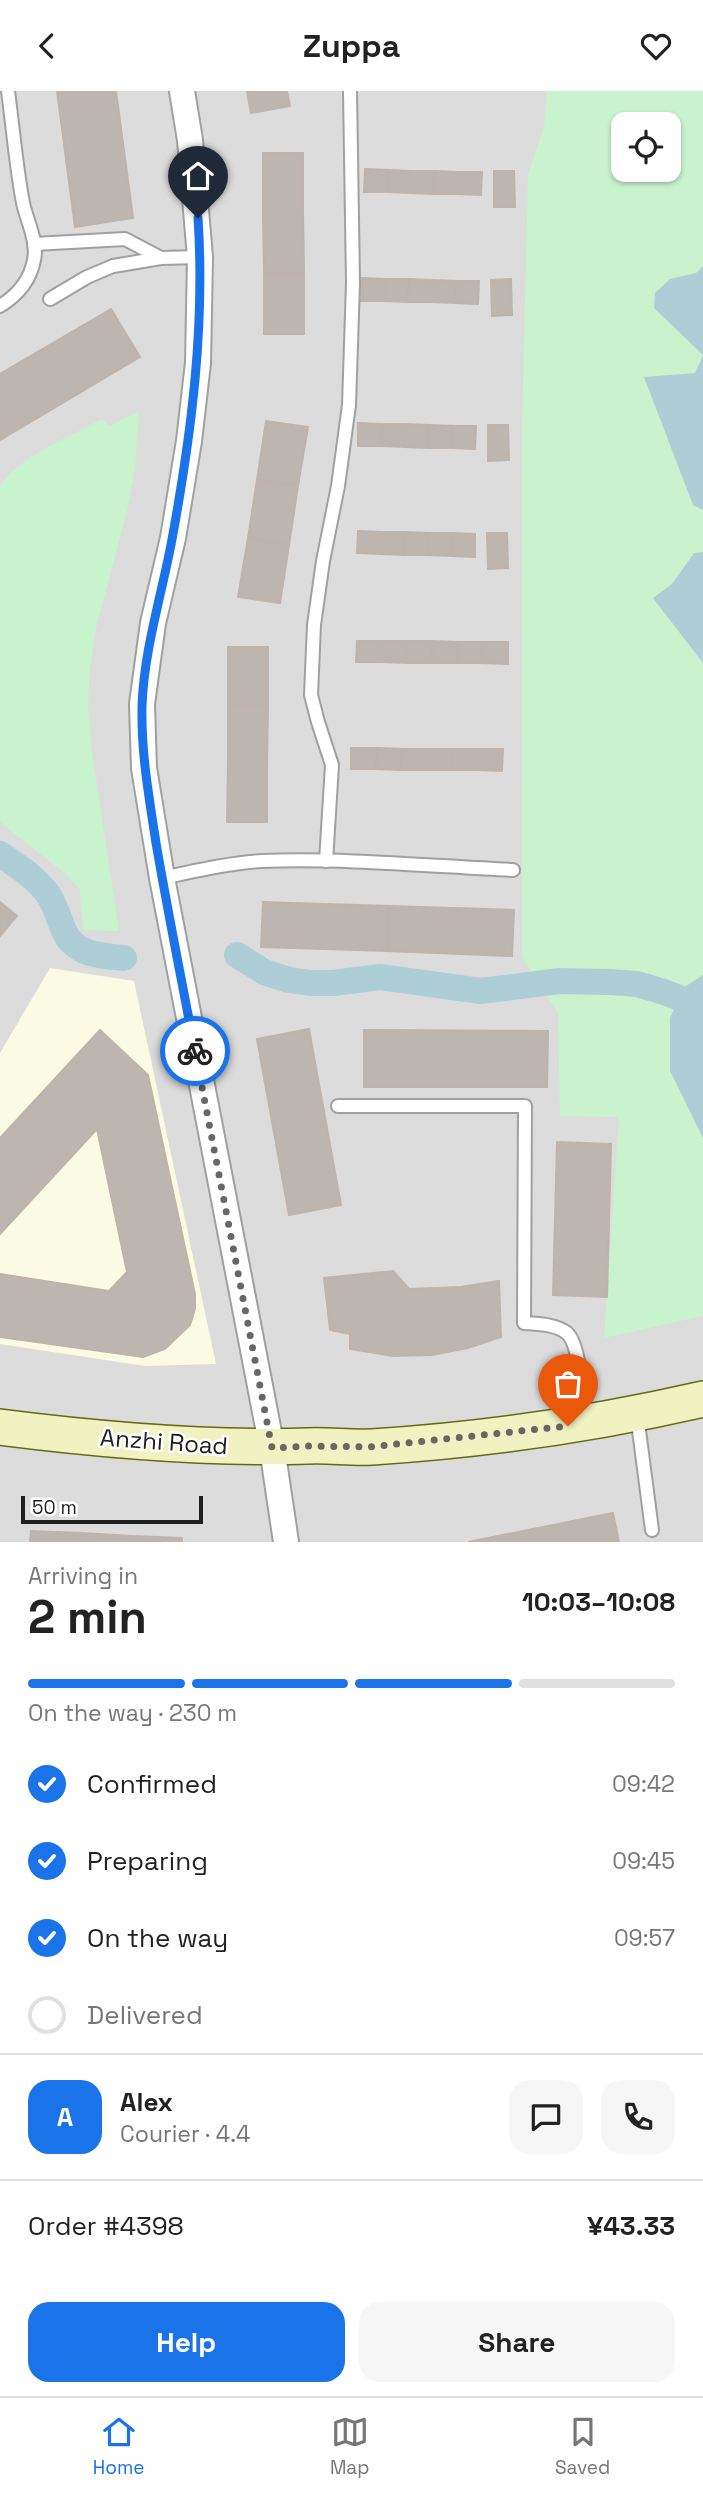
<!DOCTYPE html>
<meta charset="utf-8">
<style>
:root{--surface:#fff;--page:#f6f6f6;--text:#222;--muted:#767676;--line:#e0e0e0;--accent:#1a73e8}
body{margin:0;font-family:"Space Grotesk",sans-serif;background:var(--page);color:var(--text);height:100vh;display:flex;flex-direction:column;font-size:26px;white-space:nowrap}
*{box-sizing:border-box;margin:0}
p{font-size:23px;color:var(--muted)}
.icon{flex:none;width:38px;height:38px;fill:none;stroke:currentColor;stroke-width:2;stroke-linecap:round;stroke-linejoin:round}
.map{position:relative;height:1451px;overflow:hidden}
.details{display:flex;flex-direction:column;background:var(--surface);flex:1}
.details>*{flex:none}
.controls{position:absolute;left:611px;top:21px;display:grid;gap:14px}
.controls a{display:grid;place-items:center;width:70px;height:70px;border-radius:14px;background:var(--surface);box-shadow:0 2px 5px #0004;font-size:35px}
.scale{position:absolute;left:21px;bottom:18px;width:182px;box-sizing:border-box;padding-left:7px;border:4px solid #1f1f1f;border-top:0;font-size:19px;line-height:24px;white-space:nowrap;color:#1f1f1f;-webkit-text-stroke:5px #fff;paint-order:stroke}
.pin{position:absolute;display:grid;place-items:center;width:60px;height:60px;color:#fff;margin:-72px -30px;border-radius:50% 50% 50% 0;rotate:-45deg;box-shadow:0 0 7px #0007}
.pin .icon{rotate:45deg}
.courier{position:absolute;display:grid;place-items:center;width:70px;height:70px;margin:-35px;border:5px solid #1a73e8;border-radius:50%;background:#fff;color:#222;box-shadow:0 2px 9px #0007}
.head em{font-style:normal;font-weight:700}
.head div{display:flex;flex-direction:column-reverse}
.head{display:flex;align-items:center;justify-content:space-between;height:119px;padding:0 28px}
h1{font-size:46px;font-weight:700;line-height:52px}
.bar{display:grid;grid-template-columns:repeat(4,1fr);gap:10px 7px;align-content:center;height:84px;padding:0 28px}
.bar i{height:9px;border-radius:5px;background:var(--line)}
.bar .on{background:var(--accent)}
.bar p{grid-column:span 4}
.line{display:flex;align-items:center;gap:18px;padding:0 28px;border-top:2px solid var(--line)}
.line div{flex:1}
.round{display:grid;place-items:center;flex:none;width:74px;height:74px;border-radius:21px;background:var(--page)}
ol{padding:0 28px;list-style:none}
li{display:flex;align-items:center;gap:21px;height:77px}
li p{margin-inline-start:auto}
li .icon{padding:7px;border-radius:50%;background:var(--accent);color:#fff;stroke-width:4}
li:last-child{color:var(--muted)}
li i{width:38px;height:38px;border:4px solid var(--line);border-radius:50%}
.button{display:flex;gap:14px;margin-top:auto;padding:14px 28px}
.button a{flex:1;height:80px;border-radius:21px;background:var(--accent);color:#fff;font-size:28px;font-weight:700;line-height:80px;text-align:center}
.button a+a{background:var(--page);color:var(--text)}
header{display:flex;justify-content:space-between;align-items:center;height:91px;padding:0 28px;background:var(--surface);font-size:32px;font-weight:700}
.tabs{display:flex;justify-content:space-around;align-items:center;height:98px;border-top:2px solid var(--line);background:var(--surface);font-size:19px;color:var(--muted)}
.tabs a{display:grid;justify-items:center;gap:4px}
.tabs .on{color:var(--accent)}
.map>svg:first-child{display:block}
.residential{fill:#dddcdc;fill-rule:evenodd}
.education{fill:#fbfbe3}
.park{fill:#c9f3cc;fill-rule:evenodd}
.water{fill:#adced7}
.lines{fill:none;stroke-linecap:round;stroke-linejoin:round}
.canal{stroke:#adced7;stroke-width:26}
.building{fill:#bcb5b0;stroke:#bfb3ab;stroke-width:2}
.lane-casing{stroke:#a0a0a0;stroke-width:16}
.street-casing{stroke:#a0a0a0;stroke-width:28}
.secondary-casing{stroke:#626a12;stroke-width:38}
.lane{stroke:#fff;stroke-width:12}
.street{stroke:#fff;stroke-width:24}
.secondary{stroke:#f0f2c1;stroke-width:35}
.done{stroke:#686765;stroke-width:7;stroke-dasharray:0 12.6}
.route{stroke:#1a73e8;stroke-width:9}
.labels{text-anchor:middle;stroke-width:5;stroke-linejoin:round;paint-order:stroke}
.street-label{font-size:24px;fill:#1f1f1f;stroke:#fff}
</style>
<header><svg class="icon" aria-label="back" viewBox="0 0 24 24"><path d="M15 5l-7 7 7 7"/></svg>Zuppa<svg class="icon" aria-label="heart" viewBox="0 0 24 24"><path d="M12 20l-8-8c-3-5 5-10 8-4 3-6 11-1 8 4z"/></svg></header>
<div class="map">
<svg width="703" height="1451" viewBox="0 0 703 1451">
<rect width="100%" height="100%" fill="#efece7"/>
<path class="residential" d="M0,0H703V1451H0ZM623,33H668V79H623Z"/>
<path class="education" d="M50,877L134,890L216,1273L145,1275L0,1253V962Z"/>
<g class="park">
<path d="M547,0H703V1225L604,1247L619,1026L560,1025L558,922L522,866V337L528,84L544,36ZM623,33H668V79H623Z"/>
<path d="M139,320L135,377L128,416L96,537L90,577L88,615L92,661L119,840L83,839L80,799L68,785L0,731V394C24,363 68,347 102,328L109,335Z"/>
</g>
<g class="water">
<path d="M703,175V419L693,414L644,286L695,282L703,264L654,217L655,202L670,188L696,182Z"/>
<path d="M703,461V572L653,507L672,493L694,462Z"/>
<path d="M703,884V1047L670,980V927L683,897Z"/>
</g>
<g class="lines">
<g class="canal">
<path d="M0,763C16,774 35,786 47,802C56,814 59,829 65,842C76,864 102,865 124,867"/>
<path d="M237,864L264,881L289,889L310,892H333L380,886L481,900L559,890L609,891L637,893L664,901L697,914"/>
</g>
</g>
<g class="building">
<path d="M57,0H116L133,127L75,136Z"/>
<path d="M247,0H287L290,15L251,22Z"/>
<rect x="263" y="62" width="40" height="60"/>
<path d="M365,78L388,79L387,101H364Z"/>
<path d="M388,79L411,80V102L387,101Z"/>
<path d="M411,80H435L434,103L411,102Z"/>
<path d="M435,80L458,81V103H434Z"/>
<path d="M494,80H514L515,116H494Z"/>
<path d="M458,81H482L481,104L458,103Z"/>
<path d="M263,122H303L304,182L264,183Z"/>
<path d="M304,182V243H264V183Z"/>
<path d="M362,187L385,188V210H361Z"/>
<path d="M385,188H409L408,211L385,210Z"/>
<path d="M409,188L432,189V211H408Z"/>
<path d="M511,188L512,224L492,225L491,189Z"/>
<path d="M432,189L456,190L455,212L432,211Z"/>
<path d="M456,190H479L478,213L455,212Z"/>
<path d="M111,218L140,266L0,349V283Z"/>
<path d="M266,330L308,336L298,395L257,389Z"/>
<path d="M358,332L382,333L381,355H358Z"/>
<path d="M382,333H405V356L381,355Z"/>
<path d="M405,333L429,334L428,357L405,356Z"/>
<path d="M429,334L453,335L452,357H428Z"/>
<path d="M488,334H508L509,369L488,370Z"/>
<path d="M453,335H476L475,358L452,357Z"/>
<path d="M257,389L298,395L289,454L248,447Z"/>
<path d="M358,440L381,441V463L357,462Z"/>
<path d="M381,441H405L404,464L381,463Z"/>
<path d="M405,441L428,442V464H404Z"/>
<path d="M428,442H452L451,465L428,464Z"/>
<path d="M452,442L475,443V466L451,465Z"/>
<path d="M487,442H507L508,477L488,478Z"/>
<path d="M248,447L289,454L280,512L238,506Z"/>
<path d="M357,550H382V571H356Z"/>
<path d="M382,550H407V572L382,571Z"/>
<path d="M407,550H433L432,572H407Z"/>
<path d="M433,550L458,551L457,572H432Z"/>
<path d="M458,551H483L482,572H457Z"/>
<path d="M483,551H508V573L482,572Z"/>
<rect x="228" y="556" width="40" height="58"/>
<path d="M228,614H268L267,673H228Z"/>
<path d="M351,657H377L376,678H351Z"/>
<path d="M377,657L402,658L401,679L376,678Z"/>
<path d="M402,658H427V679H401Z"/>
<rect x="427" y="658" width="25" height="21"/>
<rect x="452" y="658" width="25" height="21"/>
<path d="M477,658H503L502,680L477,679Z"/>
<path d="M228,673H267V731H227Z"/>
<path d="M0,811L17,825L0,845Z"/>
<path d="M263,811L389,815L387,860L261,856Z"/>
<path d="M389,815L514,819L512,865L387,860Z"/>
<path d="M309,938L341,1114L289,1124L257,948Z"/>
<path d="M100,939L148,984L195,1203V1218L190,1234L165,1258L143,1266L0,1246V1183L109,1200L127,1181L97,1038L0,1143V1047Z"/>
<path d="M364,939L548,940L547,996H364Z"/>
<path d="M557,1051L611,1053L607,1206L553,1204Z"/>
<path d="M393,1180L409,1198L461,1196L499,1190L501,1246L468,1257L432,1264L393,1265L350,1258V1243L330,1239L324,1187Z"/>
<path d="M613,1422L619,1451H468Z"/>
<path d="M31,1440L81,1442V1451H30Z"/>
<path d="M81,1442L132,1445L131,1451H81Z"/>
<path d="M132,1445L182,1447V1451H131Z"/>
</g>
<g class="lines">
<defs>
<g id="lane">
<path d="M34,153L125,148L161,167"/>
<path d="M50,208L87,186L113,175L161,167L200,166"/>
<path d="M0,215C18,204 30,190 34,169C38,151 27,130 23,112C16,75 13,37 8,0"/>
<path d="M326,770L332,674L318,631L311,604L314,534L323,470L338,395L349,314L353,192L350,0"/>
<path d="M162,787C195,780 228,772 262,770C345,767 430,775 513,779"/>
<path d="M338,1015H525L524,1232C537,1233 556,1233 567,1242C581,1255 582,1308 584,1328"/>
<path d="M637,1324L652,1439"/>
</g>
<path id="street" d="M182,0L190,49L200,166L198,272L189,350L173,447L153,532L142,613L144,677L162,787L272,1357L286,1451"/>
<path id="secondary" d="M0,1336C102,1349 205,1358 308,1355C329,1354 350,1357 372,1356C483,1349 594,1333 703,1308"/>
</defs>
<use href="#lane" class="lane-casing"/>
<use href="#street" class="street-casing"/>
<use href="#secondary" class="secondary-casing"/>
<use href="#lane" class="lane"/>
<use href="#street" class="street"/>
<use href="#secondary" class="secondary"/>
</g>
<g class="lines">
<path class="done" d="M195,960L272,1357L309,1355L369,1356L568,1335"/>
<path class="route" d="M195,960C182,891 168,822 156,752C149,706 141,662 142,615C144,557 163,500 173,443C192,338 205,234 198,127"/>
</g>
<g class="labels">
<g class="street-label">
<text transform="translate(164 1351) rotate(4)" y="8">Anzhi Road</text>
</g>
</g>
</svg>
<div class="controls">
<a><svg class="icon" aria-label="locate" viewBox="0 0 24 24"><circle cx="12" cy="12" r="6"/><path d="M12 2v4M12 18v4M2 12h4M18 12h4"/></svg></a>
</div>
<div class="scale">50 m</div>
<div class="pin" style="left:568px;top:1335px;background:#ea580c"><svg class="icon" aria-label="bag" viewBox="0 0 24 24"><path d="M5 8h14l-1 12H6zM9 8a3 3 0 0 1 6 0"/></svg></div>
<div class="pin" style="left:198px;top:127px;background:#1f2937"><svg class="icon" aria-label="home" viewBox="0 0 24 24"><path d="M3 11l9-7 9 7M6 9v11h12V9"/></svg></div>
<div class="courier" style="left:195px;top:960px"><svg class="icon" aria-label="bike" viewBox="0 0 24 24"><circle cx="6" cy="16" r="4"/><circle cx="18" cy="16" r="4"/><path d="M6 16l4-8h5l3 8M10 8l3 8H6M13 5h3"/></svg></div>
</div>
<section class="details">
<div class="head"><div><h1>2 min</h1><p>Arriving in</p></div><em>10:03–10:08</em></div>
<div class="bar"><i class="on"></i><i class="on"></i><i class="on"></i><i></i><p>On the way · 230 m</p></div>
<ol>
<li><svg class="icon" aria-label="check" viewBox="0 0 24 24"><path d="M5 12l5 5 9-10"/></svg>Confirmed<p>09:42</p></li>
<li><svg class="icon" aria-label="check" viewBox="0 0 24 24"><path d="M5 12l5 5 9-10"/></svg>Preparing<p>09:45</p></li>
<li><svg class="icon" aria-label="check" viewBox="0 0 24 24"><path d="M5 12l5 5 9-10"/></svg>On the way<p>09:57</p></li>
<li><i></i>Delivered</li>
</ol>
<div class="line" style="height:126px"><b class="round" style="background:var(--accent);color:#fff">A</b><div><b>Alex</b><p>Courier · 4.4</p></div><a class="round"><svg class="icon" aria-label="chat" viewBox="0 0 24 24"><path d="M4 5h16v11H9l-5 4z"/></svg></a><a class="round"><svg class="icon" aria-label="phone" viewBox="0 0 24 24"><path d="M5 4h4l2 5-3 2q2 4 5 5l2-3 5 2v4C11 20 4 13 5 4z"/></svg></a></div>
<div class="line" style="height:91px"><div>Order #4398</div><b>¥43.33</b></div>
<div class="button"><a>Help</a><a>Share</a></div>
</section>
<nav class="tabs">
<a class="on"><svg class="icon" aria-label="home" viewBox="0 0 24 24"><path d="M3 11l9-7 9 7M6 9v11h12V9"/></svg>Home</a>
<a><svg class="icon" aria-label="map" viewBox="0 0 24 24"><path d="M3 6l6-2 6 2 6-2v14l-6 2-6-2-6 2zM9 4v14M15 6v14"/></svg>Map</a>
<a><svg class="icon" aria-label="saved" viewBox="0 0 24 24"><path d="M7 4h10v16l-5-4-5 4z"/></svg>Saved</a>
</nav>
